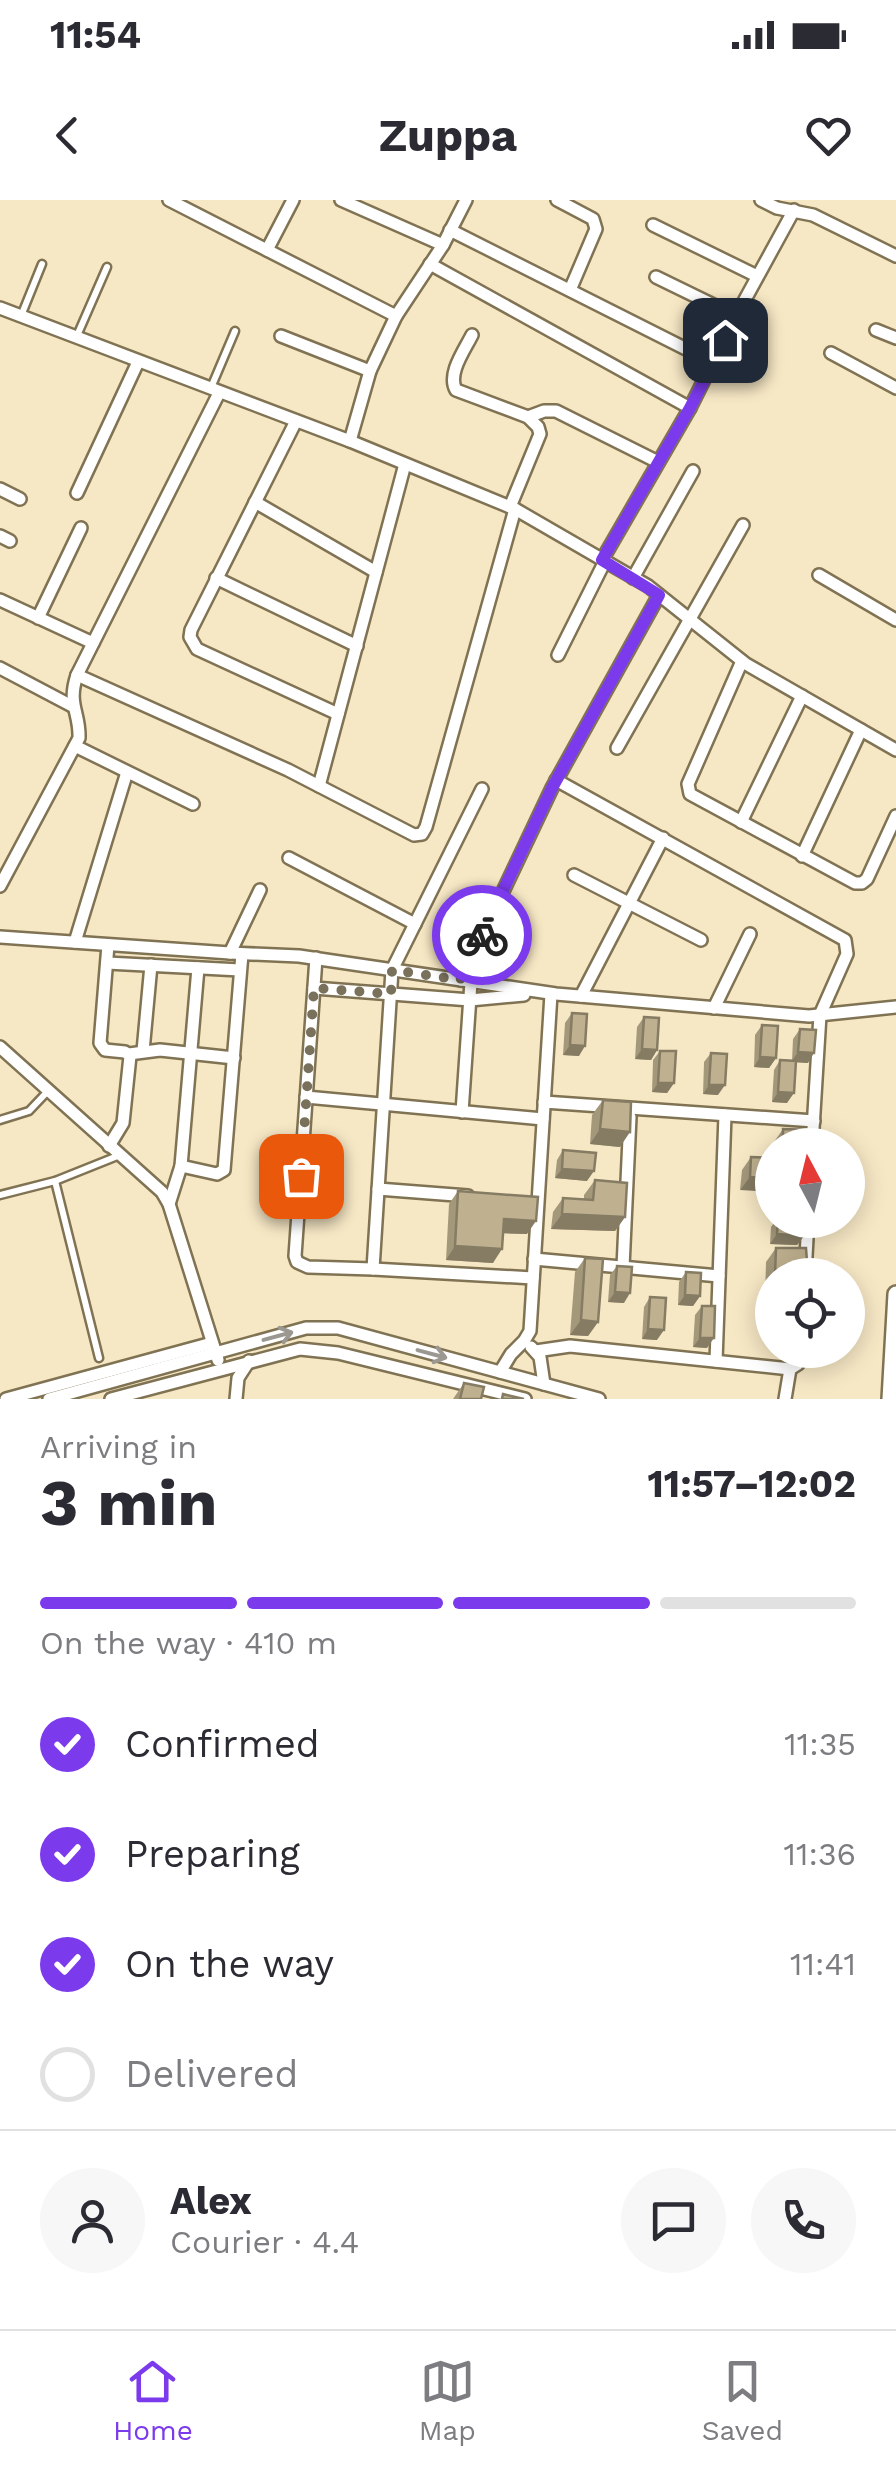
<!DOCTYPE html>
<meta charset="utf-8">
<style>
:root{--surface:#fff;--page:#f7f7f7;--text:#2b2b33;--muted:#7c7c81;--line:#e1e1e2;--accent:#7c3aed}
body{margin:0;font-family:"Work Sans",sans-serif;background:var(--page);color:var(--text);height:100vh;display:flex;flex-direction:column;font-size:38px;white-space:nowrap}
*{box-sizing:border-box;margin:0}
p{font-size:32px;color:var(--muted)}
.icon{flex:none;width:55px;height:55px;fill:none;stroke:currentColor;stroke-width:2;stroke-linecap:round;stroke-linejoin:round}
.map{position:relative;height:1199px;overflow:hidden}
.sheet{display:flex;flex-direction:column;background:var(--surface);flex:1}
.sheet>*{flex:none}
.needle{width:65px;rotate:353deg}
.buttons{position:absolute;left:755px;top:928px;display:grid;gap:20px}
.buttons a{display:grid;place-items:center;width:110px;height:110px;border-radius:50%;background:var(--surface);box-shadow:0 5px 25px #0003;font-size:50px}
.pin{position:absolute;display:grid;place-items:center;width:85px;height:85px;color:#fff;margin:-42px;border-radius:20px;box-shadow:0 5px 15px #0006}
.courier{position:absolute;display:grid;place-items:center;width:100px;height:100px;margin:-50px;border:8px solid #7c3aed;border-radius:50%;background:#fff;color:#222;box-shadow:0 2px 12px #0007}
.overview em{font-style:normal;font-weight:700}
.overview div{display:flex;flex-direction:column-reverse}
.overview{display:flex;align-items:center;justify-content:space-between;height:170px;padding:0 40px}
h1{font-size:65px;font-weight:700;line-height:75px}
.bar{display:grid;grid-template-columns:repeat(4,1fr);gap:15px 10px;align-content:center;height:120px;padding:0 40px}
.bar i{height:12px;border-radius:8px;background:var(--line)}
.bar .active{background:var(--accent)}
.bar p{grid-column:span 4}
.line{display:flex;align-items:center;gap:25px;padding:0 40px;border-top:2px solid var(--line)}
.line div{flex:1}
.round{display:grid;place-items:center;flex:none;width:105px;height:105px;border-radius:52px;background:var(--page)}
ol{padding:0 40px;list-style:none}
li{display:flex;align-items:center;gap:30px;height:110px}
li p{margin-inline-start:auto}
li .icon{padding:10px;border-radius:50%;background:var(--accent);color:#fff;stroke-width:4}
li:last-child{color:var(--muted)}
li i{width:55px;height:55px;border:5px solid var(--line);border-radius:50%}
.status{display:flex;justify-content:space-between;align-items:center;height:70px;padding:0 50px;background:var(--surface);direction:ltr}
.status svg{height:28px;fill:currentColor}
header{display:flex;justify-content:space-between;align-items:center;height:130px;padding:0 40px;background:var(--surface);font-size:45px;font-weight:700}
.dock{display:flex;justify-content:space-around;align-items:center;height:140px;border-top:2px solid var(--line);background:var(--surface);font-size:28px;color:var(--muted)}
.dock a{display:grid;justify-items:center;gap:5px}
.dock .active{color:var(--accent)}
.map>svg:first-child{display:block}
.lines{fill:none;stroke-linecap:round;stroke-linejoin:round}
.service-casing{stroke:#807353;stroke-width:11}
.minor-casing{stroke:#807353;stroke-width:16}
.tertiary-casing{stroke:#807353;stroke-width:20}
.service{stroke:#fff;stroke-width:6}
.minor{stroke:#fff;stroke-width:11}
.tertiary{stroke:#fff;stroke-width:15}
.wall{fill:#a4987b}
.shaded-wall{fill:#867c64}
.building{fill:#bfb18f;stroke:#867c64;stroke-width:2.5}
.oneway{stroke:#9b9891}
.done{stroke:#7a715c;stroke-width:10;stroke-dasharray:0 18}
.route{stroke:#7c3aed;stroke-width:12}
</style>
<div class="status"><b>11:54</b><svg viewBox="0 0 49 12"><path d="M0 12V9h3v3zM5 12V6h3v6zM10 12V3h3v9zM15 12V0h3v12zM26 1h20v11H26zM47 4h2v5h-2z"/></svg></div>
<header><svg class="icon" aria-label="back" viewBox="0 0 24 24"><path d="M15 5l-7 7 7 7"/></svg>Zuppa<svg class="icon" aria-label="heart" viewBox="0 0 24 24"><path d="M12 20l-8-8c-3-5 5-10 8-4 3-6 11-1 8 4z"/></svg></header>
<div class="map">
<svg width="896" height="1199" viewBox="0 0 896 1199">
<rect width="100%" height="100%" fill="#f7e8c5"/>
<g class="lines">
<defs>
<g id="service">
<path d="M21,116L42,64"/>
<path d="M76,138L107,67"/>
<path d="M210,190L235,131"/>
<path d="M0,920L29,911L48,891"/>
<path d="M55,981L99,1158"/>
<path d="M0,995L55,981L120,955"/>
</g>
<g id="minor">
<path d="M169,0L396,116"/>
<path d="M341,0L443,45"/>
<path d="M557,0L593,19L596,29L570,90"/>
<path d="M761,0L777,8L813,15L896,56"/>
<path d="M653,25L757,76"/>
<path d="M450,30L714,163"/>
<path d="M267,50L293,0"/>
<path d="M430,64L690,208"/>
<path d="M656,77L736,116"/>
<path d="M0,108L350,241L515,309L648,386L746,464L896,550"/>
<path d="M876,130L896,138"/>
<path d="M472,135C464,151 447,174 456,190L528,217L538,227L540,234L510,307"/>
<path d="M281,136L370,171"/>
<path d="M831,153L896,188"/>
<path d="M528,217L544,211H556L658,262"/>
<path d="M296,221L191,430L190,437L197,449L338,514"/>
<path d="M350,241L370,171L396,116L443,45L466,0"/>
<path d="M0,289L20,299"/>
<path d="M77,293L138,162"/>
<path d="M255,302L376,372"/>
<path d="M0,336L10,341"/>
<path d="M602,360L690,208L736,116L794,10"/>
<path d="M819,375L896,420"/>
<path d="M216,378L357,446"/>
<path d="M633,378L693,271"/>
<path d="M0,400L93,443"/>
<path d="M38,418L81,328"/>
<path d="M558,455L605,361"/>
<path d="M742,461L688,584L690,594L855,683H862L867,679L896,616"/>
<path d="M0,468L72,506"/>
<path d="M77,475L288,570L414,635L422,634L426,627L515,309"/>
<path d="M75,546L193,604"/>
<path d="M617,548L743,325"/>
<path d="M556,580L845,740L847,754L820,815L812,945"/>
<path d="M319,586L405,264"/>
<path d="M741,622L802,496"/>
<path d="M802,656L861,530"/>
<path d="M289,658L415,724"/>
<path d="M574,675L701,740"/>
<path d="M0,686L79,538C80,512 67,505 77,475L219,193"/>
<path d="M0,737L230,753L299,756L556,794L809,816L896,807"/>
<path d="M75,742L127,572"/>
<path d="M108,745L100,843L105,850L125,852L130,856L123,923L109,946"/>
<path d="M230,753L260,690"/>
<path d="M316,758L295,1056L297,1062L308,1067L373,1069L533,1078"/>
<path d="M107,763L240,770"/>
<path d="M461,780L552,588L659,395"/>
<path d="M314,788L470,800L524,795"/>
<path d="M581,796L663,638"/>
<path d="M714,808L750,734"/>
<path d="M0,847L162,992L169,1004L218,1160"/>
<path d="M143,851L151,765"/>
<path d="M129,854L160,850L234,858"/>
<path d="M306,897L543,919"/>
<path d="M544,902L814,921"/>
<path d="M462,912L471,782"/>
<path d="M181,966L217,974L224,970L242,754"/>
<path d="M378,989L468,996"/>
<path d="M169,1004L181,966L198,768"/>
<path d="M534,1059L719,1076"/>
<path d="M623,1067L630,917"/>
<path d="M373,1069L392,770L482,589"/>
<path d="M805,1075L808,1020"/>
<path d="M531,1147L540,1157L544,1184"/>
<path d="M536,1151L570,1146L790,1169L798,1164L801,1150"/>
<path d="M716,1161L725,915"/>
<path d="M500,1172L511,1154L524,1141L530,1131L551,794"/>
<path d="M6,1199L212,1143"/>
<path d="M49,1199L306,1128H338L599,1199"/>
<path d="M111,1199L300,1149L338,1153L525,1199"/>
<path d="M236,1199L238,1178L249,1161"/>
<path d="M785,1199L790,1169"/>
</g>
<path id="tertiary" d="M890,1199L896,1094"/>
</defs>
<use href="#service" class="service-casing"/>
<use href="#minor" class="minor-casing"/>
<use href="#tertiary" class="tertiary-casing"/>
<use href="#service" class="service"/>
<use href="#minor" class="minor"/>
<use href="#tertiary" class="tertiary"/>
</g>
<g class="wall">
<path d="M572,813L579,856L563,855L565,823Z"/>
<path d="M644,817L657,850L651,860L635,859L637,827Z"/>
<path d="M762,825L776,858L769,868L754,867L755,835Z"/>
<path d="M800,829L808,863L796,862L787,903L772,902L774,870L780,860L792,861L793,839Z"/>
<path d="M660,851L674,883L667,893L652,892L653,860Z"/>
<path d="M711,853L718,895L703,894L704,862Z"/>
<path d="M603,900L620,947L590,944L592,915Z"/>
<path d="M783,929L812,945H774V942Z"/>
<path d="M563,950L587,981L555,978L557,960Z"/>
<path d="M751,957L772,958L740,990L742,970Z"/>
<path d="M595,980L625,1017L615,1031L551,1029L553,1012L563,998L584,999V995Z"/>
<path d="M458,991L527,1034L503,1033L493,1063L446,1060L449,1004Z"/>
<path d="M776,1020H805L804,1036L797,1045L770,1044L771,1027Z"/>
<path d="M776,1048L808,1075H772V1099L765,1098L766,1062Z"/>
<path d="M585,1058L598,1122L588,1136L570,1135L575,1072Z"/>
<path d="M617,1066L624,1103L608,1102L610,1075Z"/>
<path d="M686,1072L700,1096L693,1106L678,1105L679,1082Z"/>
<path d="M650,1097L657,1140L642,1139L644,1107Z"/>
<path d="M702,1106L707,1148L693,1147L695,1115Z"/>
<path d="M464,1183L481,1199H453Z"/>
</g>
<g class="shaded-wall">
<path d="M570,845L585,846L579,856L563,855Z"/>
<path d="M642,849L657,850L651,860L635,859Z"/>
<path d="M798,852L814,853L808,863L791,862Z"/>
<path d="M760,857L776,858L769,868L754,867Z"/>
<path d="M658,883H674L667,893L652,892Z"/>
<path d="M709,885H725L718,895L703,894Z"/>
<path d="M778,892L794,893L787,903L772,902Z"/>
<path d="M600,929L630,932L620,947L590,944Z"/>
<path d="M562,969L594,971L587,981L555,978Z"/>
<path d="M750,977L772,978V992L740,990Z"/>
<path d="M562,1014L625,1017L615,1031L551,1029Z"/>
<path d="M504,1019L536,1021L527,1034L494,1033Z"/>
<path d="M777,1034L804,1036L797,1045L770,1044Z"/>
<path d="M455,1046L502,1049L493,1063L446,1060Z"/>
<path d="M772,1088V1099L765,1098Z"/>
<path d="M615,1092L630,1093L624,1103L608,1102Z"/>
<path d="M685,1095L700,1096L693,1106L678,1105Z"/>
<path d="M581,1120L598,1122L588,1136L570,1135Z"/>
<path d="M648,1129L664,1130L657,1140L642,1139Z"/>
<path d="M700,1138H714L707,1148L693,1147Z"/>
</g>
<g class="building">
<path d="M572,813L587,814L585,846L570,845Z"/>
<path d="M644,817L659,818L657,850L642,849Z"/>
<path d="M762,825L778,826L776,858L760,857Z"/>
<path d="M800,829L816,830L814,853L798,852Z"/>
<path d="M660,851H676L674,883H658Z"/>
<path d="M711,853L727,854L725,885H709Z"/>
<path d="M780,860L796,861L794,893L778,892Z"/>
<path d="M603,900L631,902L630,932L600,929Z"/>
<path d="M783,929L812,930V945H783Z"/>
<path d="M563,950L596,953L594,971L562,969Z"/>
<path d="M751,957L772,958V978L750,977Z"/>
<path d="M595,980L627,983L625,1017L562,1014L563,998L593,1000Z"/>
<path d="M458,991L538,997L536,1021L504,1019L502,1049L455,1046Z"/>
<path d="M778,1020H805L804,1036L777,1034Z"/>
<path d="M776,1048H806L808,1075H775Z"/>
<path d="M585,1058L603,1059L598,1122L581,1120Z"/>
<path d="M617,1066L632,1067L630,1093L615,1092Z"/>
<path d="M686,1072L701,1073L700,1096L685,1095Z"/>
<path d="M650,1097L666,1098L664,1130L648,1129Z"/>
<path d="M702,1106H715L714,1138H700Z"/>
<path d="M464,1183L484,1187L481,1199H460Z"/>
<path d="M503,1194L524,1199H502Z"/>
</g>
<defs><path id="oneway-shaft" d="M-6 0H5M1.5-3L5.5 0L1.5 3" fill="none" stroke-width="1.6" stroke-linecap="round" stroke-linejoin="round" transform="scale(2.5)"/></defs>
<g class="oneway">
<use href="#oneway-shaft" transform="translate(278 1136) rotate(-15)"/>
<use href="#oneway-shaft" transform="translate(432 1154) rotate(15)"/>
</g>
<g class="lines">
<path class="done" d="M301,976L314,788L391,794L392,770L460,780L482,735"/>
<path class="route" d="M482,735L552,588L659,395L602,360L690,208L725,140"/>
</g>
</svg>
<div class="buttons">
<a><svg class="needle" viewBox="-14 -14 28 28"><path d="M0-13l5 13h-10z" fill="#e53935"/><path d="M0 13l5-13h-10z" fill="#7c7c81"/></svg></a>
<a><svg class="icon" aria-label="locate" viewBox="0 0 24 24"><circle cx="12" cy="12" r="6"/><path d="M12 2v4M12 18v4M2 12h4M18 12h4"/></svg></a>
</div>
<div class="pin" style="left:301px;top:976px;background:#ea580c"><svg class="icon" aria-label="bag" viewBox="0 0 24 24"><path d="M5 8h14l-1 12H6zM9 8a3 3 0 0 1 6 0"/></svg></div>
<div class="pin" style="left:725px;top:140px;background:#1f2937"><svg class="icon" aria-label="home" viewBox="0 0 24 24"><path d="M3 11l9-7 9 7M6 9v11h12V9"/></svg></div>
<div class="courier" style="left:482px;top:735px"><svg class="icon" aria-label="bike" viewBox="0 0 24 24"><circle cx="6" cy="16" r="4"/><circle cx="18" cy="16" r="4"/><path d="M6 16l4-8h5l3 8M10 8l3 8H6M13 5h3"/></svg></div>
</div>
<section class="sheet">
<div class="overview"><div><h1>3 min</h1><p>Arriving in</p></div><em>11:57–12:02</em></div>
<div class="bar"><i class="active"></i><i class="active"></i><i class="active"></i><i></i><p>On the way · 410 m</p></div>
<ol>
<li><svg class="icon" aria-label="check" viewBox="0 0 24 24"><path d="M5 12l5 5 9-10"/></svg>Confirmed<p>11:35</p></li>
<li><svg class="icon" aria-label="check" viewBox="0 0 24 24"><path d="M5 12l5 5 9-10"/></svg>Preparing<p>11:36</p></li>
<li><svg class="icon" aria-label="check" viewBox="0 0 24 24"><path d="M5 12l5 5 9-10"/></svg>On the way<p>11:41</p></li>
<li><i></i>Delivered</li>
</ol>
<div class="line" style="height:180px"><a class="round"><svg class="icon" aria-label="person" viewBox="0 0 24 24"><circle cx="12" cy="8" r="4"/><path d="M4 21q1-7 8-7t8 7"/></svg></a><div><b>Alex</b><p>Courier · 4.4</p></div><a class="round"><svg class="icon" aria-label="chat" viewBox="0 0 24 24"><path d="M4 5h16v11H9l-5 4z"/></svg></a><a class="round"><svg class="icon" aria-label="phone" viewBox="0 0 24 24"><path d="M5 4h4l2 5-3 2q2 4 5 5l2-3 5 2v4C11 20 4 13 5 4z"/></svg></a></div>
</section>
<nav class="dock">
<a class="active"><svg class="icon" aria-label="home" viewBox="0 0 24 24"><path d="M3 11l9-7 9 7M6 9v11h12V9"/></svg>Home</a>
<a><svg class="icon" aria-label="map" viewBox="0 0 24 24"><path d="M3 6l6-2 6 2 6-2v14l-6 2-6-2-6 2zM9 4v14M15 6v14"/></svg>Map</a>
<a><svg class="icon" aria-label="saved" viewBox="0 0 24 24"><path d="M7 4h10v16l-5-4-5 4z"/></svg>Saved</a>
</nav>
